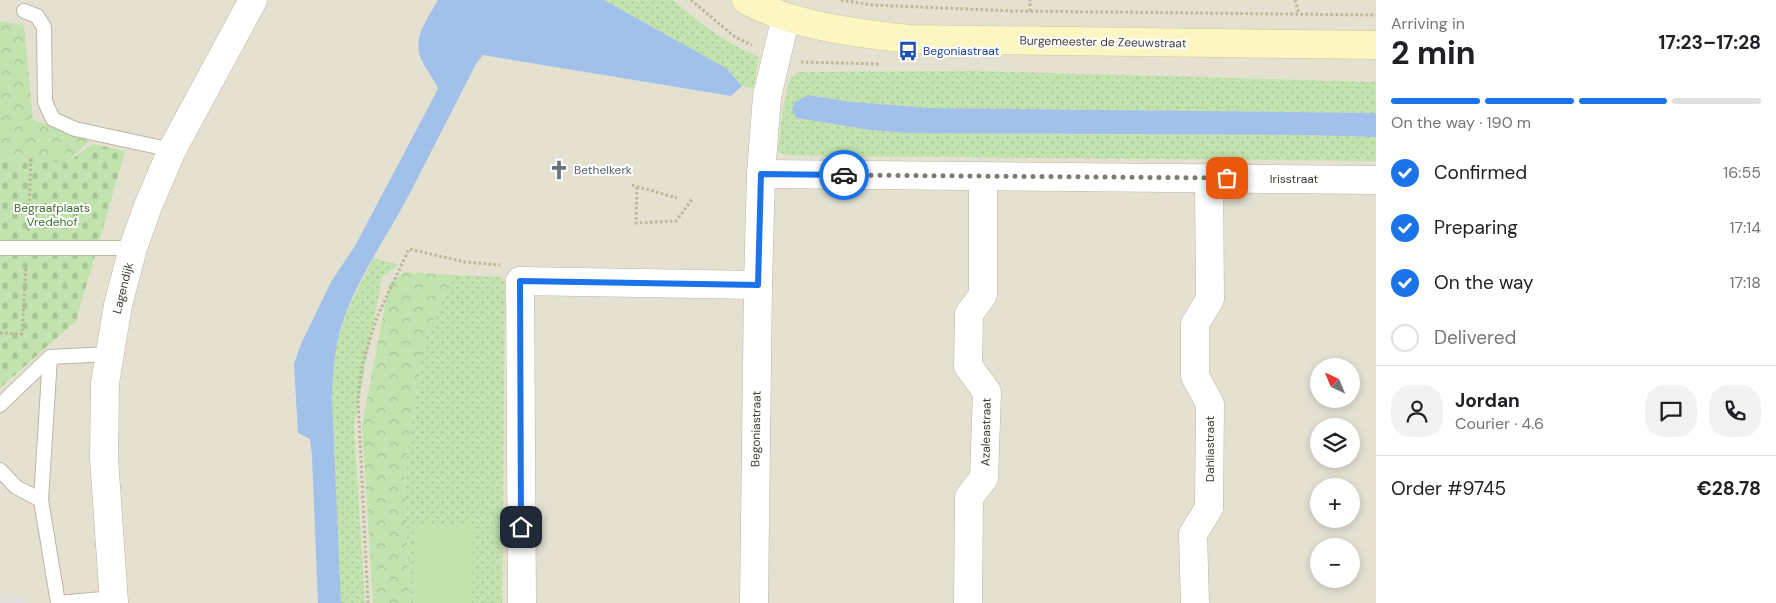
<!DOCTYPE html>
<meta charset="utf-8">
<style>
:root{--surface:#fff;--page:#f2f2f2;--text:#202124;--muted:#757577;--line:#e0e0e0;--accent:#1a73e8}
body{margin:0;font-family:"DM Sans",sans-serif;background:var(--page);color:var(--text);height:100vh;display:flex;flex-direction:column;font-size:19px;white-space:nowrap}
*{box-sizing:border-box;margin:0}
p{font-size:16px;color:var(--muted)}
.icon{flex:none;width:28px;height:28px;fill:none;stroke:currentColor;stroke-width:2;stroke-linecap:round;stroke-linejoin:round}
.map{position:relative;flex:1;overflow:hidden}
.sheet{display:flex;flex-direction:column;background:var(--surface);width:400px}
.sheet>*{flex:none}
.needle{width:32px;rotate:316deg}
.controls{position:absolute;left:1310px;top:358px;display:grid;gap:10px}
.controls a{display:grid;place-items:center;width:50px;height:50px;border-radius:50%;background:var(--surface);box-shadow:0 2px 8px #0003;font-size:25px}
.pin{position:absolute;display:grid;place-items:center;width:42px;height:42px;color:#fff;margin:-21px;border-radius:10px;box-shadow:0 2px 8px #0006}
.courier{position:absolute;display:grid;place-items:center;width:50px;height:50px;margin:-25px;border:4px solid #1a73e8;border-radius:50%;background:#fff;color:#222;box-shadow:0 1px 6px #0007}
.headline em{font-style:normal;font-weight:700}
.headline div{display:flex;flex-direction:column-reverse}
.headline{display:flex;align-items:center;justify-content:space-between;height:85px;padding:0 15px}
h1{font-size:32px;font-weight:700;line-height:38px}
.bar{display:grid;grid-template-columns:repeat(4,1fr);gap:8px 5px;align-content:center;height:60px;padding:0 15px}
.bar i{height:6px;border-radius:4px;background:var(--line)}
.bar .on{background:var(--accent)}
.bar p{grid-column:span 4}
.line{display:flex;align-items:center;gap:12px;padding:0 15px;border-top:1px solid var(--line)}
.line div{flex:1}
.round{display:grid;place-items:center;flex:none;width:52px;height:52px;border-radius:20px;background:var(--page)}
ol{padding:0 15px;list-style:none}
li{display:flex;align-items:center;gap:15px;height:55px}
li p{margin-inline-start:auto}
li .icon{padding:5px;border-radius:50%;background:var(--accent);color:#fff;stroke-width:4}
li:last-child{color:var(--muted)}
li i{width:28px;height:28px;border:2px solid var(--line);border-radius:50%}
main{display:flex;flex:1;min-height:0}
.map>svg:first-child{display:block}
.residential{fill:#e4e1d1;fill-rule:evenodd}
.grass{fill:url(#grass-dots)}
.forest{fill:url(#forest-crowns)}
.cemetery{fill:url(#cemetery-stones)}
.garden{fill:#c2e3ad}
.parking{fill:#e1dfdb}
.water{fill:#a1c1eb}
.lines{fill:none;stroke-linecap:round;stroke-linejoin:round}
.lane-casing{stroke:#bbb7a6;stroke-width:16}
.street-casing{stroke:#bbb7a6;stroke-width:29}
.secondary-casing{stroke:#cec895;stroke-width:29}
.path{stroke:#bcb598;stroke-width:3;stroke-dasharray:2.5 2.5;stroke-linecap:butt}
.lane{stroke:#fff;stroke-width:14}
.street{stroke:#fff;stroke-width:28}
.secondary{stroke:#fbf6c2;stroke-width:28}
.done{stroke:#7e7c71;stroke-width:5;stroke-dasharray:0 9}
.route{stroke:#1a73e8;stroke-width:6}
.labels{text-anchor:middle;stroke-width:4;stroke-linejoin:round;paint-order:stroke}
.street-label{font-size:12px;fill:#413e33;stroke:#fff}
.transit-label{font-size:12px;fill:#164399;stroke:#fff;text-anchor:start}
.worship-label{font-size:12px;fill:#5b616d;stroke:#fff;text-anchor:start}
.park-label{font-size:12px;fill:#3a6f2b;stroke:#fff}
</style>
<main>
<div class="map">
<svg width="1376" height="603" viewBox="0 0 1376 603">
<defs>
<pattern id="grass-dots" width="8" height="8" patternUnits="userSpaceOnUse" patternTransform="scale(1.25)"><rect width="8" height="8" fill="#c2e3ad"/><path d="M2 2h.1M6 6h.1" fill="none" stroke="#a8c495" stroke-width="1.8" stroke-linecap="round"/></pattern>
<pattern id="forest-crowns" width="20" height="18" patternUnits="userSpaceOnUse" patternTransform="scale(1.25)"><rect width="20" height="18" fill="#c2e3ad"/><path d="M2 6a3 3 0 1 1 6 0M12 15a3 3 0 1 1 6 0" fill="none" stroke="#a8c495"/></pattern>
<pattern id="cemetery-stones" width="16" height="16" patternUnits="userSpaceOnUse" patternTransform="scale(1.25)"><rect width="16" height="16" fill="#c2e3ad"/><path d="M2 7V4a2 2 0 0 1 4 0v3zM10 15v-3a2 2 0 0 1 4 0v3z" fill="#a8c495"/></pattern>
</defs>
<rect width="100%" height="100%" fill="#f0eee3"/>
<path class="residential" d="M0,0H1376V603H0ZM1319,366H1351V399H1319ZM1319,426H1351V459H1319ZM1319,486H1351V519H1319ZM1319,546H1351V579H1319Z"/>
<g class="grass">
<path d="M604,0H673C699,23 726,43 758,57L754,88L742,86L726,68Z"/>
<path d="M975,71L1376,82V113L931,108L852,102L809,95L792,109L796,118L871,130L907,133L1302,135L1376,137V161L817,156L785,155L778,151L783,108L790,78L798,72Z"/>
<path d="M374,258L399,265L382,277L354,426L365,603H341L332,397C333,379 333,361 337,343C344,312 359,286 374,258Z"/>
<path d="M453,275L502,277L505,284L502,603H410L404,474L424,342Z"/>
</g>
<g class="forest">
<path d="M0,21L24,25L33,120L92,138L68,162H18L0,151Z"/>
<path d="M404,272L453,275L424,342L404,474L410,603H373L362,425L389,284Z"/>
</g>
<path class="cemetery" d="M93,144L125,151L76,321L0,388V151L18,162H68Z"/>
<path class="garden" d="M414,526L473,527L472,603H413Z"/>
<path class="parking" d="M0,597H26L25,603H0Z"/>
<g class="water">
<path d="M438,0H604L726,68L742,86L731,96L483,55L476,64C454,107 432,150 410,193C388,235 360,274 344,318C335,343 333,370 332,397L341,603H318L312,456L310,439L298,433L294,364L301,344L331,282L355,246L438,89C434,79 427,71 422,61C411,38 427,20 438,0Z"/>
<path d="M808,95L852,102L931,108L1376,113V137L1302,135L907,133L871,130L796,118L792,109L795,102Z"/>
</g>
<g class="lines">
<defs>
<g id="lane">
<path d="M24,11L37,16L44,27L45,102L53,119L75,129L172,150"/>
<path d="M0,248H133"/>
<path d="M0,405L50,357"/>
<path d="M0,470L16,487L41,500"/>
<path d="M58,603L41,500L50,357L109,354"/>
<path d="M58,603L114,598"/>
</g>
<g id="street">
<path d="M761,174L1376,180"/>
<path d="M114,603L104,458L105,383L118,305L133,248L148,206L172,150L253,0"/>
<path d="M522,603L520,281L758,285"/>
<path d="M754,603L758,285L761,174L767,96L786,17"/>
<path d="M968,603L969,497L984,478L987,392L968,366L969,314L983,295V176"/>
<path d="M1195,603L1193,534L1209,508L1210,404L1195,376V324L1210,299L1209,178"/>
</g>
<path id="secondary" d="M746,0C793,26 857,33 909,39L1376,45"/>
</defs>
<use href="#lane" class="lane-casing"/>
<use href="#street" class="street-casing"/>
<use href="#secondary" class="secondary-casing"/>
<g class="path">
<path d="M691,0L735,37L752,45"/>
<path d="M841,0L872,5L1013,11L1376,15"/>
<path d="M1295,0L1299,14"/>
<path d="M1030,11V0"/>
<path d="M801,62L879,64"/>
<path d="M632,185L677,198"/>
<path d="M637,187L636,223L676,221L693,198"/>
<path d="M28,231L31,156"/>
<path d="M0,333L22,334L26,267"/>
<path d="M368,603L358,399L362,365L377,317L409,249L465,262L500,265"/>
</g>
<use href="#lane" class="lane"/>
<use href="#street" class="street"/>
<use href="#secondary" class="secondary"/>
</g>
<g class="lines">
<path class="done" d="M844,175L1227,178"/>
<path class="route" d="M521,527L520,281L758,285L761,174L844,175"/>
</g>
<defs>
<symbol id="bus-bare" viewBox="-9 -9 18 18"><path d="M-5-6H5V4H4V6H2V4H-2V6H-4V4H-5ZM-3.5-4V0h7V-4ZM-3.5 1.2v1.5H-2V1.2ZM2 1.2v1.5H3.5V1.2Z" fill="#1a4fb4" stroke="#fff" stroke-width="2.5" paint-order="stroke"/></symbol>
<symbol id="church-bare" viewBox="-9 -9 18 18"><path d="M-1.2-6h2.4v3.5h3.3v2.4h-3.3V6h-2.4V-.1h-3.3v-2.4h3.3Z" fill="#6b7280" stroke="#fff" stroke-width="2.5" paint-order="stroke"/></symbol>
</defs>
<g fill-rule="evenodd">
<use href="#bus-bare" x="894" y="37" width="28" height="28"/>
<use href="#church-bare" x="545" y="156" width="28" height="28"/>
</g>
<g class="labels">
<g class="street-label">
<text transform="translate(1103 42) rotate(1)" y="4">Burgemeester de Zeeuwstraat</text>
<text x="1294" y="183">Irisstraat</text>
<text transform="translate(123 288) rotate(-76)" y="4">Lagendijk</text>
<text transform="translate(756 429) rotate(-89)" y="4">Begoniastraat</text>
<text transform="translate(986 432) rotate(-89)" y="4">Azaleastraat</text>
<text transform="translate(1210 449) rotate(-90)" y="4">Dahliastraat</text>
</g>
<g class="transit-label">
<text x="923" y="55">Begoniastraat</text>
</g>
<g class="worship-label">
<text x="574" y="174">Bethelkerk</text>
</g>
<g class="park-label">
<text x="52" y="212">Begraafplaats<tspan x="52" dy="14">Vredehof</tspan></text>
</g>
</g>
</svg>
<div class="controls">
<a><svg class="needle" viewBox="-14 -14 28 28"><path d="M0-13l5 13h-10z" fill="#e53935"/><path d="M0 13l5-13h-10z" fill="#757577"/></svg></a>
<a><svg class="icon" aria-label="layers" viewBox="0 0 24 24"><path d="M12 4l9 5-9 5-9-5zM3 14l9 5 9-5"/></svg></a>
<a>+</a>
<a>−</a>
</div>
<div class="pin" style="left:1227px;top:178px;background:#ea580c"><svg class="icon" aria-label="bag" viewBox="0 0 24 24"><path d="M5 8h14l-1 12H6zM9 8a3 3 0 0 1 6 0"/></svg></div>
<div class="pin" style="left:521px;top:527px;background:#1f2937"><svg class="icon" aria-label="home" viewBox="0 0 24 24"><path d="M3 11l9-7 9 7M6 9v11h12V9"/></svg></div>
<div class="courier" style="left:844px;top:175px"><svg class="icon" aria-label="car" viewBox="0 0 24 24"><path d="M5 17H2v-5l4-1 3-4h7l3 4 3 1v5h-3M9 17h6M6 11h13"/><circle cx="7" cy="17" r="2"/><circle cx="17" cy="17" r="2"/></svg></div>
</div>
<section class="sheet">
<div class="headline"><div><h1>2 min</h1><p>Arriving in</p></div><em>17:23–17:28</em></div>
<div class="bar"><i class="on"></i><i class="on"></i><i class="on"></i><i></i><p>On the way · 190 m</p></div>
<ol>
<li><svg class="icon" aria-label="check" viewBox="0 0 24 24"><path d="M5 12l5 5 9-10"/></svg>Confirmed<p>16:55</p></li>
<li><svg class="icon" aria-label="check" viewBox="0 0 24 24"><path d="M5 12l5 5 9-10"/></svg>Preparing<p>17:14</p></li>
<li><svg class="icon" aria-label="check" viewBox="0 0 24 24"><path d="M5 12l5 5 9-10"/></svg>On the way<p>17:18</p></li>
<li><i></i>Delivered</li>
</ol>
<div class="line" style="height:90px"><a class="round"><svg class="icon" aria-label="person" viewBox="0 0 24 24"><circle cx="12" cy="8" r="4"/><path d="M4 21q1-7 8-7t8 7"/></svg></a><div><b>Jordan</b><p>Courier · 4.6</p></div><a class="round"><svg class="icon" aria-label="chat" viewBox="0 0 24 24"><path d="M4 5h16v11H9l-5 4z"/></svg></a><a class="round"><svg class="icon" aria-label="phone" viewBox="0 0 24 24"><path d="M5 4h4l2 5-3 2q2 4 5 5l2-3 5 2v4C11 20 4 13 5 4z"/></svg></a></div>
<div class="line" style="height:65px"><div>Order #9745</div><b>€28.78</b></div>
</section>
</main>
